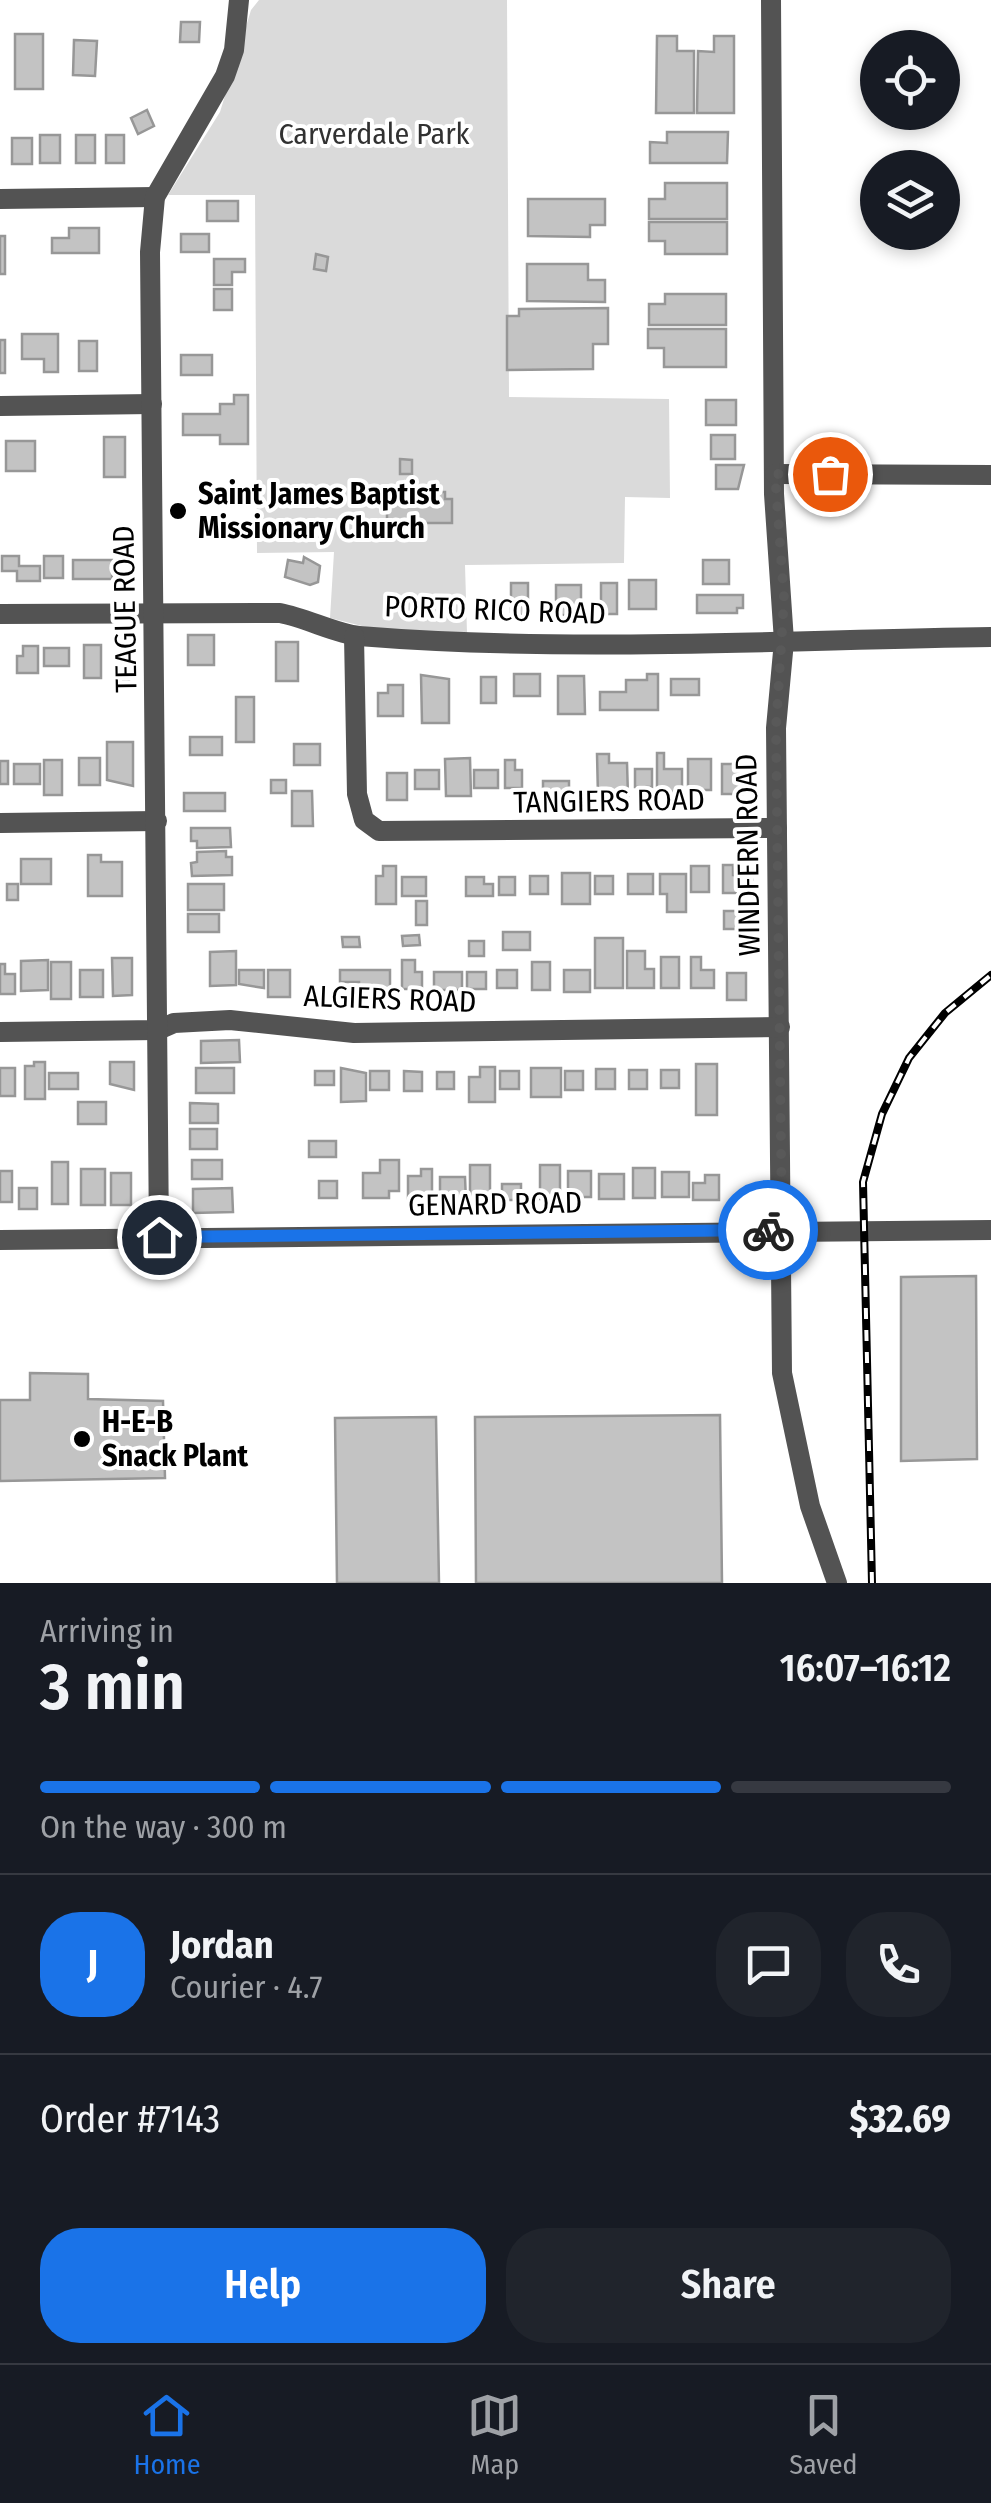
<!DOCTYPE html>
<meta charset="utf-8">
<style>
:root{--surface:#171b24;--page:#20242c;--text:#f1f3f6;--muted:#9ea1a6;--line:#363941;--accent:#1a73e8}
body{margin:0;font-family:"Fira Sans Condensed",sans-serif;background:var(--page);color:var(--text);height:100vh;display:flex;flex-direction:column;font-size:38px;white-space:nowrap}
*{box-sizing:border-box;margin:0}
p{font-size:32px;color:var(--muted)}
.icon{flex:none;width:55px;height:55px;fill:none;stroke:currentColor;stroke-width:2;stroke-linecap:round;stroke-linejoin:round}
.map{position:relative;height:1583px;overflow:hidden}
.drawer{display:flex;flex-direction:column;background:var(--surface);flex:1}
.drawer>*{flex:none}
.controls{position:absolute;left:860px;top:30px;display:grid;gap:20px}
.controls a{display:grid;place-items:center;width:100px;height:100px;border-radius:50%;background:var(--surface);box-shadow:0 5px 15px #0003;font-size:50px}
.pin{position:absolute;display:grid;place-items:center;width:85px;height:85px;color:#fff;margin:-42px;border:5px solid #fff;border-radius:50%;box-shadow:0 2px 10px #0007}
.courier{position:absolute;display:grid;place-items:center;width:100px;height:100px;margin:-50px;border:8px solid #1a73e8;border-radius:50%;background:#fff;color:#222;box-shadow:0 2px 12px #0007}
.overview em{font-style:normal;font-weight:600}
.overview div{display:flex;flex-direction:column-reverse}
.overview{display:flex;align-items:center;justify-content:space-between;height:170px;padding:0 40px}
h1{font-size:65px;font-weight:600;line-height:75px}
.bar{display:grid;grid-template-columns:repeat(4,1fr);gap:15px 10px;align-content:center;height:120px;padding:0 40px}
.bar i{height:12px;border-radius:8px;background:var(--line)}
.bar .active{background:var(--accent)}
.bar p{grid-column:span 4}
.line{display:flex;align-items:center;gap:25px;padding:0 40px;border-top:2px solid var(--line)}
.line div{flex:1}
.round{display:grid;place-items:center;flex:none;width:105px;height:105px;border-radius:40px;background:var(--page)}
.action{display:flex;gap:20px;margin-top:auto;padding:20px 40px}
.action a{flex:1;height:115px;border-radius:40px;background:var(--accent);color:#fff;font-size:40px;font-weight:600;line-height:115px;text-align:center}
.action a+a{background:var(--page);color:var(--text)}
.menu{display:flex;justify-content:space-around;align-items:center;height:140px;border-top:2px solid var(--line);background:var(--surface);font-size:28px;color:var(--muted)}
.menu a{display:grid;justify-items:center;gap:5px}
.menu .active{color:var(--accent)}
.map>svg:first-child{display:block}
.green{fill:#dadada}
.building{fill:#c3c3c3;stroke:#979797;stroke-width:2.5}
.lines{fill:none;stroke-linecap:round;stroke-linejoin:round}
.minor{stroke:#535353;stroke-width:20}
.rail-casing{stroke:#000;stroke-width:8}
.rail{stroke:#fff;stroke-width:4;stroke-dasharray:11;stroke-linecap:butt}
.done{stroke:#595959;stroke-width:10;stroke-dasharray:0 18}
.route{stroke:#1a73e8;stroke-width:12}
.poi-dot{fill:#000;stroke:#fff;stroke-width:4}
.labels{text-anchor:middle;stroke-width:8;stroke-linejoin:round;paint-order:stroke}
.park-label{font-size:30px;fill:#313131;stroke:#fff}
.poi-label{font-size:30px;font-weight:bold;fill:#000;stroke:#fff;text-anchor:start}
.street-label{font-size:30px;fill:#000;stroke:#fff}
</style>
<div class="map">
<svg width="991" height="1583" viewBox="0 0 991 1583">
<rect width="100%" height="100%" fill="#fff"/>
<path class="green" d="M259,0H507L509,397L669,399L670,498L625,497L624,563L465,565L467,633L374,629L330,618L334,552L257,553L255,195H168L220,112L251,10Z"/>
<g class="building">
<path d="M181,22H200L199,42H180Z"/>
<rect x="15" y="34" width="28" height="55"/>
<path d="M657,36H677V51H694V113H656Z"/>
<path d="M714,36H734V113H697L698,51L714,52Z"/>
<path d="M74,40L97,41L95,76L73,75Z"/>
<path d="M147,110L154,126L138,134L131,118Z"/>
<path d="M667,132H728L727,163H650V142L667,143Z"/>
<rect x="40" y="135" width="20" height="28"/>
<rect x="76" y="135" width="19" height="28"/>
<rect x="106" y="135" width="18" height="28"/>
<rect x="12" y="138" width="20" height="26"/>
<path d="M665,183H727V219H649V199H665Z"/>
<path d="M528,199H605V225H590V237L528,236Z"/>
<rect x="207" y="201" width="31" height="20"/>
<path d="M649,222H727V254H665V241H649Z"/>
<path d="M69,228H99V253H52V238H69Z"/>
<rect x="181" y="234" width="28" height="18"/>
<rect x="0" y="236" width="5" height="38"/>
<path d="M316,254L328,257L326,271L314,269Z"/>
<path d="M214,259H245V272H232V285H214Z"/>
<path d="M527,264H588V280H605V302L527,301Z"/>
<rect x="214" y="289" width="18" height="21"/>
<path d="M665,294H726V325H649V304H665Z"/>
<path d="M608,308V344H593V369L507,370V316H519V309Z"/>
<path d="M648,329H726V367H664V348H648Z"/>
<path d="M22,334H58V372H44V359H22Z"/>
<rect x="0" y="340" width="5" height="33"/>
<rect x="79" y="341" width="18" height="30"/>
<rect x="181" y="355" width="31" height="20"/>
<path d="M234,395H248V444H220V435H183V414H220V404H234Z"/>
<rect x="706" y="400" width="30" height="25"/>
<rect x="711" y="435" width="24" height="24"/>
<rect x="104" y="437" width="21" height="40"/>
<rect x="6" y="441" width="29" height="30"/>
<path d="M400,459L412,460V474H400Z"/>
<path d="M716,465H744L738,489H716Z"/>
<path d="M395,492H445V499H452V523H387V500H395Z"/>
<path d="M2,556H19V566H40V581H17V571H2Z"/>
<rect x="44" y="556" width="19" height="22"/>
<path d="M304,557L320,566L318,582L310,585L285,577L288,560L303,563Z"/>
<rect x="73" y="560" width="39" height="19"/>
<rect x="703" y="560" width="26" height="24"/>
<rect x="629" y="580" width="27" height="29"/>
<rect x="511" y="583" width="17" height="32"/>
<rect x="601" y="583" width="16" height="31"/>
<rect x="556" y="585" width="25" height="30"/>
<path d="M697,595H743V608H737V613H697Z"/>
<rect x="188" y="635" width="26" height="30"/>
<rect x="276" y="642" width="22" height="39"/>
<rect x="84" y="645" width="17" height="33"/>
<path d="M23,646H38V673H17V656H23Z"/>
<rect x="44" y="648" width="25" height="18"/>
<rect x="117" y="656" width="12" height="31"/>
<rect x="514" y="674" width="26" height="22"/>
<path d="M647,674H658V710H600V692H626V680H647Z"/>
<path d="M421,675L449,679V723H422Z"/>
<path d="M558,676H584L585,714H558Z"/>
<rect x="481" y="677" width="15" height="26"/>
<rect x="671" y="679" width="28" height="16"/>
<path d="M388,685H403V716H378V693H388Z"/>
<rect x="236" y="697" width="18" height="45"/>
<rect x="190" y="737" width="32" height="18"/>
<path d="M107,742H133V786L107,780Z"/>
<rect x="294" y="744" width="26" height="21"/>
<path d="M657,753H664V769H682V792H657Z"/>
<path d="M597,754H609V763H627L628,796H598Z"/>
<rect x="79" y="758" width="21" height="27"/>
<path d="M470,758L471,796H446L445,759Z"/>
<path d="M688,759H711V790H702V798H688Z"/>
<rect x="44" y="760" width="18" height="35"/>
<path d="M505,760H515V770H522V788H505Z"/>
<rect x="0" y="761" width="8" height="23"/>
<rect x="14" y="764" width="26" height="20"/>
<rect x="722" y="764" width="20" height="30"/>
<rect x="635" y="769" width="17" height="18"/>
<rect x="415" y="770" width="24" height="19"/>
<rect x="474" y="770" width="24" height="18"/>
<rect x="387" y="773" width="20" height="27"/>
<rect x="271" y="780" width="15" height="13"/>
<rect x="543" y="781" width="26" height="20"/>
<path d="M292,791H312L313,826H292Z"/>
<rect x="184" y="793" width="41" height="18"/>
<path d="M191,828H230L231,847L197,848V841H191Z"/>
<path d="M226,851V857H232V875L192,876L191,863L197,862V852Z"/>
<path d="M88,855H101V862H122V896H88Z"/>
<rect x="21" y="859" width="30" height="25"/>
<path d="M723,865H733V875H752V893H723Z"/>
<path d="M383,866H396V904H376V876H383Z"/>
<rect x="691" y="866" width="18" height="26"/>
<rect x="562" y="873" width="28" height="31"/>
<rect x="628" y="874" width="25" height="20"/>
<path d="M660,874H686V912H667V894H660Z"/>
<rect x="530" y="876" width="18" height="18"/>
<rect x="595" y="876" width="18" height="18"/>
<rect x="402" y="877" width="24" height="19"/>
<path d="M466,877H484V884H493V896H466Z"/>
<rect x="499" y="877" width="16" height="18"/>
<rect x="7" y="884" width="11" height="16"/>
<rect x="188" y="884" width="36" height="26"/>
<rect x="416" y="901" width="11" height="24"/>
<rect x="724" y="911" width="16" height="18"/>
<rect x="188" y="914" width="31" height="18"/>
<rect x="503" y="932" width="27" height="18"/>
<path d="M419,935L420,945L403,946L402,936Z"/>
<path d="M342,937H359L360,947H343Z"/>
<rect x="595" y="938" width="28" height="50"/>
<rect x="469" y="941" width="15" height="15"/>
<path d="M236,951V985L210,986V952Z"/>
<path d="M627,951H645V969H654V988H627Z"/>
<rect x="661" y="957" width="18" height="31"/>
<path d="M691,957H701V970H714V988H691Z"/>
<path d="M112,958H132V995L113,996Z"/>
<path d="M48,960V990L21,991V961Z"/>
<path d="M402,960H415V972H422V989H402Z"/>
<rect x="51" y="962" width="20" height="37"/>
<rect x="532" y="962" width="18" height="28"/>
<path d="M0,964H5V974H15V994H0Z"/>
<rect x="80" y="970" width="23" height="27"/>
<path d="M239,970H264V988L239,984Z"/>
<rect x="268" y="970" width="22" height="27"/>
<path d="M340,970H390V990H359V982H340Z"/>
<rect x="497" y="970" width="20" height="18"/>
<rect x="564" y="970" width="26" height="22"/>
<rect x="434" y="972" width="28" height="18"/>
<rect x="467" y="972" width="19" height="17"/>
<rect x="727" y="973" width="19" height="27"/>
<path d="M239,1040L240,1062L201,1063V1041Z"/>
<path d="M34,1062H45V1099H25V1066H34Z"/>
<path d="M110,1062H134V1090L110,1084Z"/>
<rect x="696" y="1064" width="21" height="51"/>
<path d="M480,1067H495V1102H469V1077H480Z"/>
<rect x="0" y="1068" width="15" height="28"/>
<rect x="196" y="1068" width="38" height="25"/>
<path d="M341,1068L366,1073V1101L341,1102Z"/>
<rect x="531" y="1068" width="30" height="29"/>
<rect x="596" y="1069" width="19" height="20"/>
<rect x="629" y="1070" width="18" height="19"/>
<rect x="661" y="1070" width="18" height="18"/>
<rect x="315" y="1071" width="19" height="14"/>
<rect x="370" y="1071" width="19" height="19"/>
<path d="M404,1071L422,1072V1091H404Z"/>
<rect x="500" y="1071" width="19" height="18"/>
<rect x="565" y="1071" width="18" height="19"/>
<rect x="437" y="1072" width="17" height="17"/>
<rect x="49" y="1073" width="29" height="16"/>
<rect x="78" y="1102" width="28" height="22"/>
<path d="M190,1103L218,1104V1123H190Z"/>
<rect x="190" y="1129" width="27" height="20"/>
<rect x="309" y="1141" width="27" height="16"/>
<rect x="192" y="1160" width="30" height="19"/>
<path d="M380,1160H399V1191H389V1198H363V1173H380Z"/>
<rect x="52" y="1162" width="16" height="42"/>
<rect x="470" y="1165" width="20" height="35"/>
<rect x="540" y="1165" width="20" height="34"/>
<rect x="633" y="1168" width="22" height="30"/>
<rect x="81" y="1169" width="24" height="36"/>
<path d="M421,1169H432V1199H408V1176H421Z"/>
<rect x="0" y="1171" width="12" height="31"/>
<rect x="568" y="1171" width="23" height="26"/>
<rect x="662" y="1172" width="27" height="25"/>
<rect x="111" y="1173" width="20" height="32"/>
<rect x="599" y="1174" width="25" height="25"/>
<path d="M705,1175H719V1200H693V1183H705Z"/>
<path d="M440,1177H465L466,1201H440Z"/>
<rect x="319" y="1181" width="18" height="17"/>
<rect x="502" y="1184" width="19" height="16"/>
<rect x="19" y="1188" width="18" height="21"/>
<path d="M232,1188L233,1212L193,1213V1189Z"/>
<path d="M976,1276L977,1459L901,1461V1277Z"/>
<path d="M30,1373L88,1374V1399L163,1401L165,1478L0,1481V1400H30Z"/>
<path d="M720,1415L722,1583H476L475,1417Z"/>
<path d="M436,1417L439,1583H337L335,1418Z"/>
</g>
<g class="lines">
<g class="minor">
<path d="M771,0L774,494L784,641L776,728L782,1373L810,1506L837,1583"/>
<path d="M0,199L155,197"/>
<path d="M0,406L152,404"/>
<path d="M775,474L991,475"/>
<path d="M0,614L280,613C306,618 337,634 359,636C569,653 781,640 991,637"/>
<path d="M354,636L357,794L364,820L379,831L777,828"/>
<path d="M0,823L157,821"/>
<path d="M0,1032L158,1030L174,1023L230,1020L354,1033L780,1027"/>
<path d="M159,1237L150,252L155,197L225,76L234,50L239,0"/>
<path d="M0,1240L991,1230"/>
</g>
<defs>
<path id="rail" d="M872,1583L863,1182L882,1114L909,1058L945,1013L991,975"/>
</defs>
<use href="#rail" class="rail-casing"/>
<use href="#rail" class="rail"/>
</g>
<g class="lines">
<path class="done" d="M768,1230H782L776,728L784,598L775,474H830"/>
<path class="route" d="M159,1237L768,1230"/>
</g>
<g class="poi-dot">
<circle cx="178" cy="511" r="10"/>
<circle cx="82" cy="1439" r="10"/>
</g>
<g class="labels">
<g class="park-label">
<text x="374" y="144">Carverdale Park</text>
</g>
<g class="poi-label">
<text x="198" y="504">Saint James Baptist<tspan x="198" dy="34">Missionary Church</tspan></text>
<text x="102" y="1432">H-E-B<tspan x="102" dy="34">Snack Plant</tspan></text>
</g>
<g class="street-label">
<text transform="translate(125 609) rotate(-91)" y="10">TEAGUE ROAD</text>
<text transform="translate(495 610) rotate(2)" y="10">PORTO RICO ROAD</text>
<text transform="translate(609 801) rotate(-1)" y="10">TANGIERS ROAD</text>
<text transform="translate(748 855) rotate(-91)" y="10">WINDFERN ROAD</text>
<text transform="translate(390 999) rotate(2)" y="10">ALGIERS ROAD</text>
<text transform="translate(495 1204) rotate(-1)" y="10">GENARD ROAD</text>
</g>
</g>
</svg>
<div class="controls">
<a><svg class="icon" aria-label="locate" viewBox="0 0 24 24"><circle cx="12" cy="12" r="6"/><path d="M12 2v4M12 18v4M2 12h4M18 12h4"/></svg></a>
<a><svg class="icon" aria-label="layers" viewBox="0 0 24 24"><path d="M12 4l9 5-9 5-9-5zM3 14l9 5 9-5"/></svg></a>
</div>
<div class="pin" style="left:830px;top:474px;background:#ea580c"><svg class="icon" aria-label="bag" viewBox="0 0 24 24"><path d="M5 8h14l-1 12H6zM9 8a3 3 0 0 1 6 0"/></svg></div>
<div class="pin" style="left:159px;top:1237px;background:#1f2937"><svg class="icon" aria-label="home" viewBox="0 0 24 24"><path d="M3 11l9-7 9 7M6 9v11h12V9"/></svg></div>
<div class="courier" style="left:768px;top:1230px"><svg class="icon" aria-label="bike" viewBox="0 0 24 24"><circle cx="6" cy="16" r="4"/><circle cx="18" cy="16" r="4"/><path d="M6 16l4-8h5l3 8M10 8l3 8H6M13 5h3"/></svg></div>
</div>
<section class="drawer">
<div class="overview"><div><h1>3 min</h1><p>Arriving in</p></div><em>16:07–16:12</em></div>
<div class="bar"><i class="active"></i><i class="active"></i><i class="active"></i><i></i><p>On the way · 300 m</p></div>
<div class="line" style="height:180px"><b class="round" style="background:var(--accent);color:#fff">J</b><div><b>Jordan</b><p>Courier · 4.7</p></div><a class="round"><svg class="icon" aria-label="chat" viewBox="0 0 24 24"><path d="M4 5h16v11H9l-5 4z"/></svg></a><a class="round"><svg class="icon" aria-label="phone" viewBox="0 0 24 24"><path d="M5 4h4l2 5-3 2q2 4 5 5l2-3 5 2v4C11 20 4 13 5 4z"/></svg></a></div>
<div class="line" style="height:130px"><div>Order #7143</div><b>$32.69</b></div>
<div class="action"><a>Help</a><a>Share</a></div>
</section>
<nav class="menu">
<a class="active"><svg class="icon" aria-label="home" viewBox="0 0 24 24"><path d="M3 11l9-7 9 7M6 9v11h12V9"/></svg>Home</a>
<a><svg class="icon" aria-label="map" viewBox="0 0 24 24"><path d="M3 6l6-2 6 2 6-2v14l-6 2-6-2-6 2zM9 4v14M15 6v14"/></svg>Map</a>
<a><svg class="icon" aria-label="saved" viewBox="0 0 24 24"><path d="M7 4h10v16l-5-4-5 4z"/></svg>Saved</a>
</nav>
